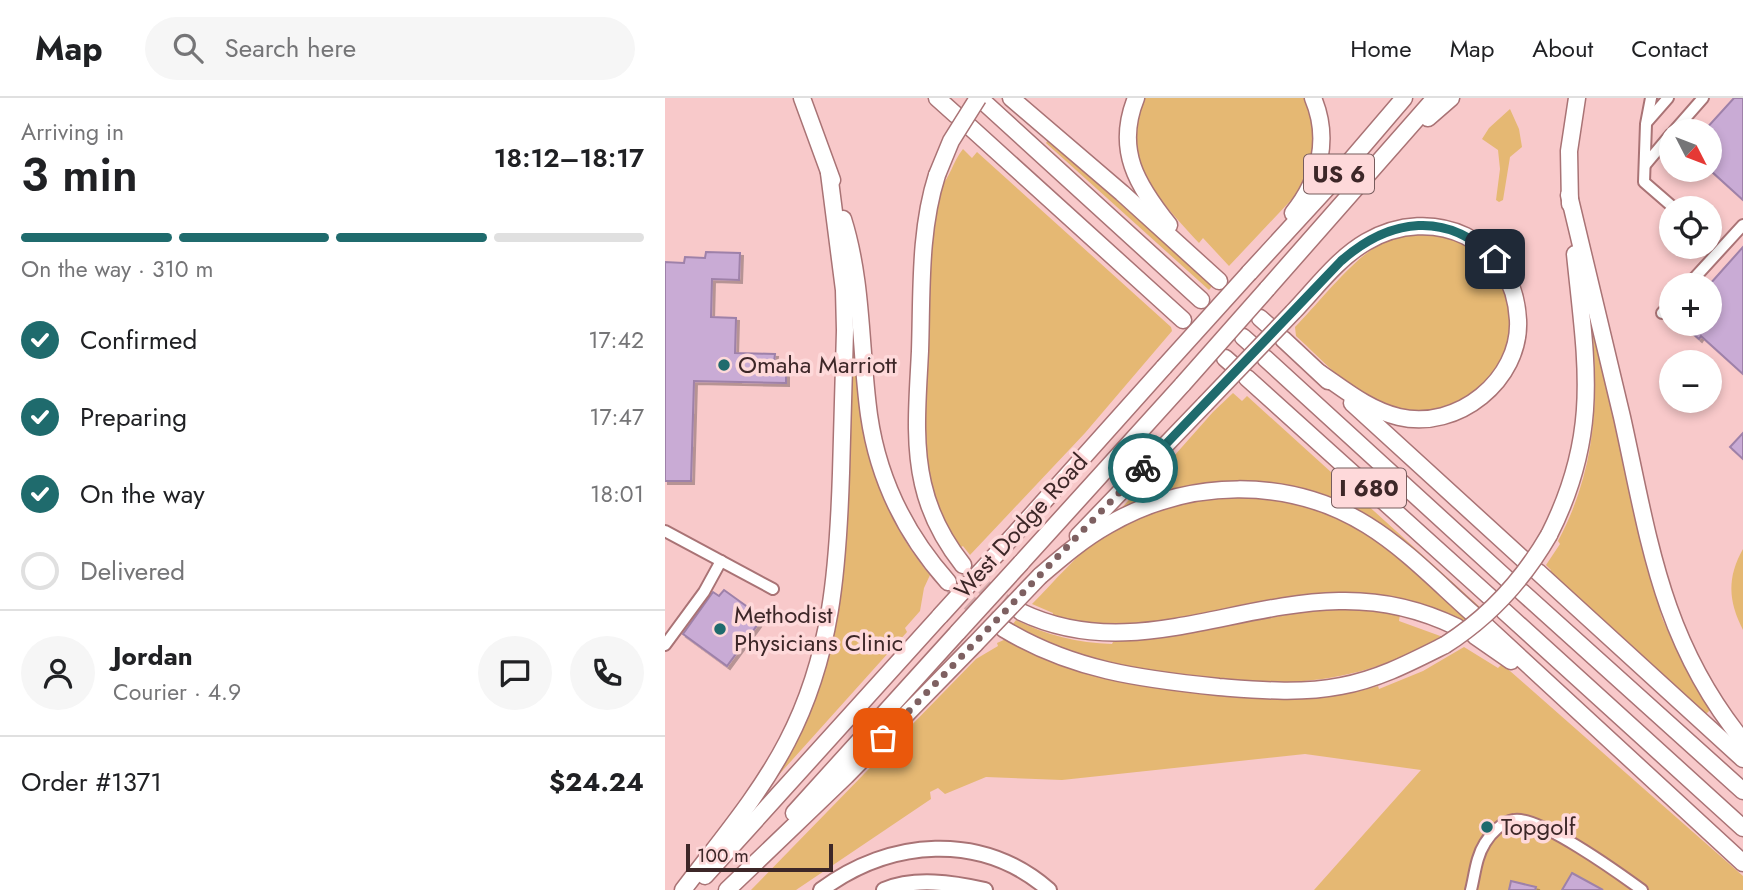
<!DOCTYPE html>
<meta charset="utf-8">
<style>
:root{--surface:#fff;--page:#f6f6f6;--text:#202124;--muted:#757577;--line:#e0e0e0;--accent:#1f6b6d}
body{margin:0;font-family:Jost,sans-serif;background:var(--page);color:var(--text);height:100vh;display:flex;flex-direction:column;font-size:26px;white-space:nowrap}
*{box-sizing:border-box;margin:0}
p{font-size:23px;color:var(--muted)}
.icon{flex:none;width:38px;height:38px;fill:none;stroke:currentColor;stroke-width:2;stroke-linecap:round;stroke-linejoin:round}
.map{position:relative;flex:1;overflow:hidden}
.sheet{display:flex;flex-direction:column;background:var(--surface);width:665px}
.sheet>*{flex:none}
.needle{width:46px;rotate:132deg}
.tools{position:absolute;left:994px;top:21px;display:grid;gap:14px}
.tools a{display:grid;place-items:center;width:63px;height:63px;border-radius:50%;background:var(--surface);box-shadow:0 4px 10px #0003;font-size:35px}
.scale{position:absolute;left:21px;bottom:18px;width:147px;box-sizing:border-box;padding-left:7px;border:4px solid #3d2728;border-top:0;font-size:19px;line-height:24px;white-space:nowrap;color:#3d2728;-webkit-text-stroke:5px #fed9da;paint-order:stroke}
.pin{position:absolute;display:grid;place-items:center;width:60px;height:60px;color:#fff;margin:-30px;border-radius:14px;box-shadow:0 4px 10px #0006}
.courier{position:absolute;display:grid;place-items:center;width:70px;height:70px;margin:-35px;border:5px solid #1f6b6d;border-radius:50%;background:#fff;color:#222;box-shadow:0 2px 9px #0007}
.summary em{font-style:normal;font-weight:600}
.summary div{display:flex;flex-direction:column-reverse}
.summary{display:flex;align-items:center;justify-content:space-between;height:119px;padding:0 21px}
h1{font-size:46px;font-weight:600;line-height:52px}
.bar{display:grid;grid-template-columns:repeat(4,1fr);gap:10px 7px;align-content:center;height:84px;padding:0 21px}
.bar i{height:9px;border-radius:5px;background:var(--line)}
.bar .selected{background:var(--accent)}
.bar p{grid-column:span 4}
.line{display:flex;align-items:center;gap:18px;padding:0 21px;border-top:2px solid var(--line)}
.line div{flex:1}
.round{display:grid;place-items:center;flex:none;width:74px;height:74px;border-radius:37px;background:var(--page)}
ol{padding:0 21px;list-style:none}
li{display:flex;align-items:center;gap:21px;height:77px}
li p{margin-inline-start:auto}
li .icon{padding:7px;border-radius:50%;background:var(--accent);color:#fff;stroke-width:4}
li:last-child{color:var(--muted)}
li i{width:38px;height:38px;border:4px solid var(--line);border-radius:50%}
header{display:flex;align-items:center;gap:42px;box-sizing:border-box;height:98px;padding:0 35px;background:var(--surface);border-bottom:2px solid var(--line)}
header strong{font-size:33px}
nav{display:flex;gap:38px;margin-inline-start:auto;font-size:24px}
.search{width:490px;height:63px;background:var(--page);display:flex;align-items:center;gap:18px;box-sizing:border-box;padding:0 24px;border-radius:38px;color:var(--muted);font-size:26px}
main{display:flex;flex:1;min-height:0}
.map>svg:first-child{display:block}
.green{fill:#e5b873}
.building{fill:#c9abd5;stroke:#9e81a9;stroke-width:2;filter:url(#shadow)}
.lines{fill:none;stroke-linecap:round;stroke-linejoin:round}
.highway-tunnel{stroke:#d3a9aa;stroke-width:16;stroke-dasharray:16 8;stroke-linecap:butt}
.minor-casing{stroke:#a97375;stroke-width:14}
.major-casing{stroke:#a97375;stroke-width:18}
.highway-casing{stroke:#a97375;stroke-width:19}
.minor{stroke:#fff;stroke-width:10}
.major{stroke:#fff;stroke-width:14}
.highway{stroke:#fff;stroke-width:16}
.highway-bridge-casing{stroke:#a97375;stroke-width:19;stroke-linecap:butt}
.highway-bridge{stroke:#fff;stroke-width:16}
.done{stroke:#7e6061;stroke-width:7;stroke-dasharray:0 12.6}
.route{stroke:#1f6b6d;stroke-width:9}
.poi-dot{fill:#1f6b6d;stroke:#fed9da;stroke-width:2.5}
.labels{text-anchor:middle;stroke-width:7;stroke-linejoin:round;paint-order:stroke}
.shield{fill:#fed9da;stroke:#775c5d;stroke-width:2}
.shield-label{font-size:23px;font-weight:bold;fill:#3d2728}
.poi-label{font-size:24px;fill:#3d2728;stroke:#fed9da;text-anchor:start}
.street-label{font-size:24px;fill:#3d2728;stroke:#fed9da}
</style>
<header>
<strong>Map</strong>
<div class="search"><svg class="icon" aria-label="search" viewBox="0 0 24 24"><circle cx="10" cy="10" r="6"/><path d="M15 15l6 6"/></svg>Search here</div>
<nav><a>Home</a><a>Map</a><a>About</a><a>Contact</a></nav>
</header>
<main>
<section class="sheet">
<div class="summary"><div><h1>3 min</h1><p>Arriving in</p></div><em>18:12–18:17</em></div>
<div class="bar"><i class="selected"></i><i class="selected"></i><i class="selected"></i><i></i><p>On the way · 310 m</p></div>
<ol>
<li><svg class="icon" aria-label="check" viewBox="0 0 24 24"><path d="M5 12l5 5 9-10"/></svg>Confirmed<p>17:42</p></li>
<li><svg class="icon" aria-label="check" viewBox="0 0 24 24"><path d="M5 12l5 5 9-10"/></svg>Preparing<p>17:47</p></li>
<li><svg class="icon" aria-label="check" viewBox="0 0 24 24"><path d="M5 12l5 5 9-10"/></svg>On the way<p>18:01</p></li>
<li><i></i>Delivered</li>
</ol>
<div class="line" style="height:126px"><a class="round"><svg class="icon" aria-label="person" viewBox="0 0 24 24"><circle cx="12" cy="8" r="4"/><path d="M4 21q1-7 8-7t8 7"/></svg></a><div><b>Jordan</b><p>Courier · 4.9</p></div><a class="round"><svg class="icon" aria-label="chat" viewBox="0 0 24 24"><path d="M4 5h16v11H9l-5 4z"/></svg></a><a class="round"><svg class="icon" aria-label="phone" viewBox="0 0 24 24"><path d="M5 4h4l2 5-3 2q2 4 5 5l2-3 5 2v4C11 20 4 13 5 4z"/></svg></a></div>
<div class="line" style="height:91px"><div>Order #1371</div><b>$24.24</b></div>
</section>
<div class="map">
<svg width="1078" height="792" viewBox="0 0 1078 792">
<defs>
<filter id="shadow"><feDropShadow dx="3" dy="3" stdDeviation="0" flood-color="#0004"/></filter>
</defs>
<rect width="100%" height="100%" fill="#f8c9ca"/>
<g class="green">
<path d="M479,0H643L649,16V60L641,79L629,99L564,168L538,140L534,145C496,103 450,61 479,0Z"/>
<path d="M845,11L854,31L857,49L845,59L838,102L834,104L831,102L835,71L833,52L817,41L824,30Z"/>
<path d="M383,42L543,183L547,188L544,192L381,45Z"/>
<path d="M298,51L307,60L312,54L506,229L507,233L420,335L305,457L298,448L291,452L279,432L256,355L266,143L275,89C285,80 288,63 298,51Z"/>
<path d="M759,135C773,138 787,140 799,147C857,180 861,266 804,302C798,306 790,308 784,310C768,316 749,318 732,314C695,305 658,262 631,238L630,229C654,205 688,160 717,145C730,138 744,136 759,135Z"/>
<path d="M926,215H930L952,338L976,442L997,520L1012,553L1047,610L1040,617L883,475L886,472L881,467L895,446L893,443C933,368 934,297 926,215Z"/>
<path d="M187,245C193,277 194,310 200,341C210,390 233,439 265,477L259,490L255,513L240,530L242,534L110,681L108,680L156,578L170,527L177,472Z"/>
<path d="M568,295L577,303L582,298L816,510L811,515L737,448L605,387L452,415L501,361L509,358L548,314Z"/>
<path d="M572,398C594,400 615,401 636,407C704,426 752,476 803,522L797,526L784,516L738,502L468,531L385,523L388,515L367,506C390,483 412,456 438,438C478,411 525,402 572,398Z"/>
<path d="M1078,451V532C1063,503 1062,479 1078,451Z"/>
<path d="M663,510H697L735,516L734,523L778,539C735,563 689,579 639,583L638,586C601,585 564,582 526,577C461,570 406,560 348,526L351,522C381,537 413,545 447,546L448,544L491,539Z"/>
<path d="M341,541C403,578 463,587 534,595C595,602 653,606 713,588L714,591L758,573L799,549L833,570L837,566L1078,778V792H649L756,672L640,656L397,682L321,679L280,696L273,690L265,694L266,701L131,792H86L311,561L333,548L332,545Z"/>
</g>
<g class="building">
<path d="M1069,0H1078V102L1045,72V33H1039Z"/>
<path d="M1078,149V276L1036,238L1034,241L1017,226H1045V186Z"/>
<path d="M41,154L75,155L74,182L47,181L46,219L71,220L70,255L110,256L109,264H118V271H121V285L29,283L26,383H0V164L19,165L20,159L40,160Z"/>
<path d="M1078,335V361L1065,349Z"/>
<path d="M59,492L84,510L80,517L93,526L62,568L18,536L48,494L54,498Z"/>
<path d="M907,775L938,792H897Z"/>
<path d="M846,783L871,789L870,792H844Z"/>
</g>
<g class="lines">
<g class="highway-tunnel">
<path d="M302,472L325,495L356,514"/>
<path d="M287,488L313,513L339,531"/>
</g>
<defs>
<g id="minor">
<path d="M986,0L981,26L979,84L1009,110"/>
<path d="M982,24L1003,0"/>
<path d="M1009,33L1038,0"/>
<path d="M980,67L1006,36"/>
<path d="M1023,187L1078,127"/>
<path d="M997,215L1006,206"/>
<path d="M0,433L108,491"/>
<path d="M0,547L39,494L56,463"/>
<path d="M806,792C810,776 811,759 820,745C826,735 837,724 849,722C873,717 955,776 977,792"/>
</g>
<g id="major">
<path d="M156,792C225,741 316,733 384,792"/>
<path d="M219,792C250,779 288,785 320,792"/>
</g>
<g id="highway">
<path d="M137,0L167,82"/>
<path d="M272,0L291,17"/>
<path d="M346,0L457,95L554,183"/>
<path d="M471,0C450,52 472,87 504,127"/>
<path d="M321,6L536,202"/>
<path d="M763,20L786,0"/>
<path d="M305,29L518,222"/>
<path d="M272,77C254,133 257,194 255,253C253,297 248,343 258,386C265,417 279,443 298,467"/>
<path d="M904,97C922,171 940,245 957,319C984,441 996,542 1078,643"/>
<path d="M905,106L904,53L912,0"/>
<path d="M628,115C655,82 665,40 648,0"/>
<path d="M178,121C198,184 195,252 204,317C213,380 241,437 283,484"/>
<path d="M584,175L662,90L739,0"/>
<path d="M602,191L770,0"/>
<path d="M628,214C651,190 672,161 701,144C768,105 849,141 853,222C856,282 792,333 734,319C704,312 680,292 655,275"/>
<path d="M595,220L604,228"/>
<path d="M578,239L587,247"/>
<path d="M618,241L663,283"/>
<path d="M560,260L568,267"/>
<path d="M600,260L843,482"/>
<path d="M582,280L826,500"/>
<path d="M687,305L859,462"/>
<path d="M884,437C936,334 921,265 910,156"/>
<path d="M413,438L540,306"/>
<path d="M338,449L499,269"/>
<path d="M356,465L518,286"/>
<path d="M873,474L1078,661"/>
<path d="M375,478C397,459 418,441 443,427C522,381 623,378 702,427C741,451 774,486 808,516"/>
<path d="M857,494L1078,693"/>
<path d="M839,513L1078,730"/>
<path d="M356,514C463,565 565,505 674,503C715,502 755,511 792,529"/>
<path d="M822,529L1078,765"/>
<path d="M339,531C407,572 475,581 554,589C594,592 635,596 676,588C714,581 746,564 780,547"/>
<path d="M810,538L846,563"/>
<path d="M129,715L293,534"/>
<path d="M40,778L275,518"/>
<path d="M18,792C54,744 94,698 122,644C167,558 173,470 176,375C177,328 179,280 180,232L179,192L164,75"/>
<path d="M62,792L181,678L310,546"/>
</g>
</defs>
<use href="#minor" class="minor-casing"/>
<use href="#major" class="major-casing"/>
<use href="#highway" class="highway-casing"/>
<use href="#minor" class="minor"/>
<use href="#major" class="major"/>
<use href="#highway" class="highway"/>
<defs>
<g id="highway-bridge">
<path d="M272,77L286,43L313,0"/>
<path d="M499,269L584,175"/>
<path d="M518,286L602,191"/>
<path d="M540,306L628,214"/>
<path d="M275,518L338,449"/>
<path d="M293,534L356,465"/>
<path d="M310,546L375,478"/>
<path d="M780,547C824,519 858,482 884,437"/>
</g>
</defs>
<use href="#highway-bridge" class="highway-bridge-casing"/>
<use href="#highway-bridge" class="highway-bridge"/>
</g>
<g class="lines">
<path class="done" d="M218,640L478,370"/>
<path class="route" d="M478,370L676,163C725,120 782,112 830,161"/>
</g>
<g class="poi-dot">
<circle cx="59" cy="267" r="7"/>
<circle cx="55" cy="531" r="7"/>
<circle cx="822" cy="729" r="7"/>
</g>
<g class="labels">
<g class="shield">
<rect x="639" y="56.5" width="70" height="39" rx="5"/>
<rect x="667" y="370.5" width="74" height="39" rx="5"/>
</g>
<g class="shield-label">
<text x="674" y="84">US 6</text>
<text x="704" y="398">I 680</text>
</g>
<g class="poi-label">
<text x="73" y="275">Omaha Marriott</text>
<text x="69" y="525">Methodist<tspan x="69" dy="28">Physicians Clinic</tspan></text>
<text x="836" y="737">Topgolf</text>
</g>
<g class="street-label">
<text transform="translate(356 428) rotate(-48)" y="8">West Dodge Road</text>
</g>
</g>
</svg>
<div class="tools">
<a><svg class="needle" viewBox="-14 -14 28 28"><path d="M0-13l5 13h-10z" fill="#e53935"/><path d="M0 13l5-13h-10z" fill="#757577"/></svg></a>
<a><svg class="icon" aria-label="locate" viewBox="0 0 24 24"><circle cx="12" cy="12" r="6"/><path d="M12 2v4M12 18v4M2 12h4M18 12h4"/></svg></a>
<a>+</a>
<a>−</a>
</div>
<div class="scale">100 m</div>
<div class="pin" style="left:218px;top:640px;background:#ea580c"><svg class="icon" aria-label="bag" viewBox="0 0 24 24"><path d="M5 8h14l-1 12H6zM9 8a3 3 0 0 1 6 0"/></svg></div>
<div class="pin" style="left:830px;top:161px;background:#1f2937"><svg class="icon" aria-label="home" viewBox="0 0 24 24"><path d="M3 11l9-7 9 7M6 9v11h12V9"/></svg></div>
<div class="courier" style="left:478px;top:370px"><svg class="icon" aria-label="bike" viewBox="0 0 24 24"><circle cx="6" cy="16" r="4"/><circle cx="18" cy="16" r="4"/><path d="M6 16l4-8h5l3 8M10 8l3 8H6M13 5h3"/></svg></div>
</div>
</main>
